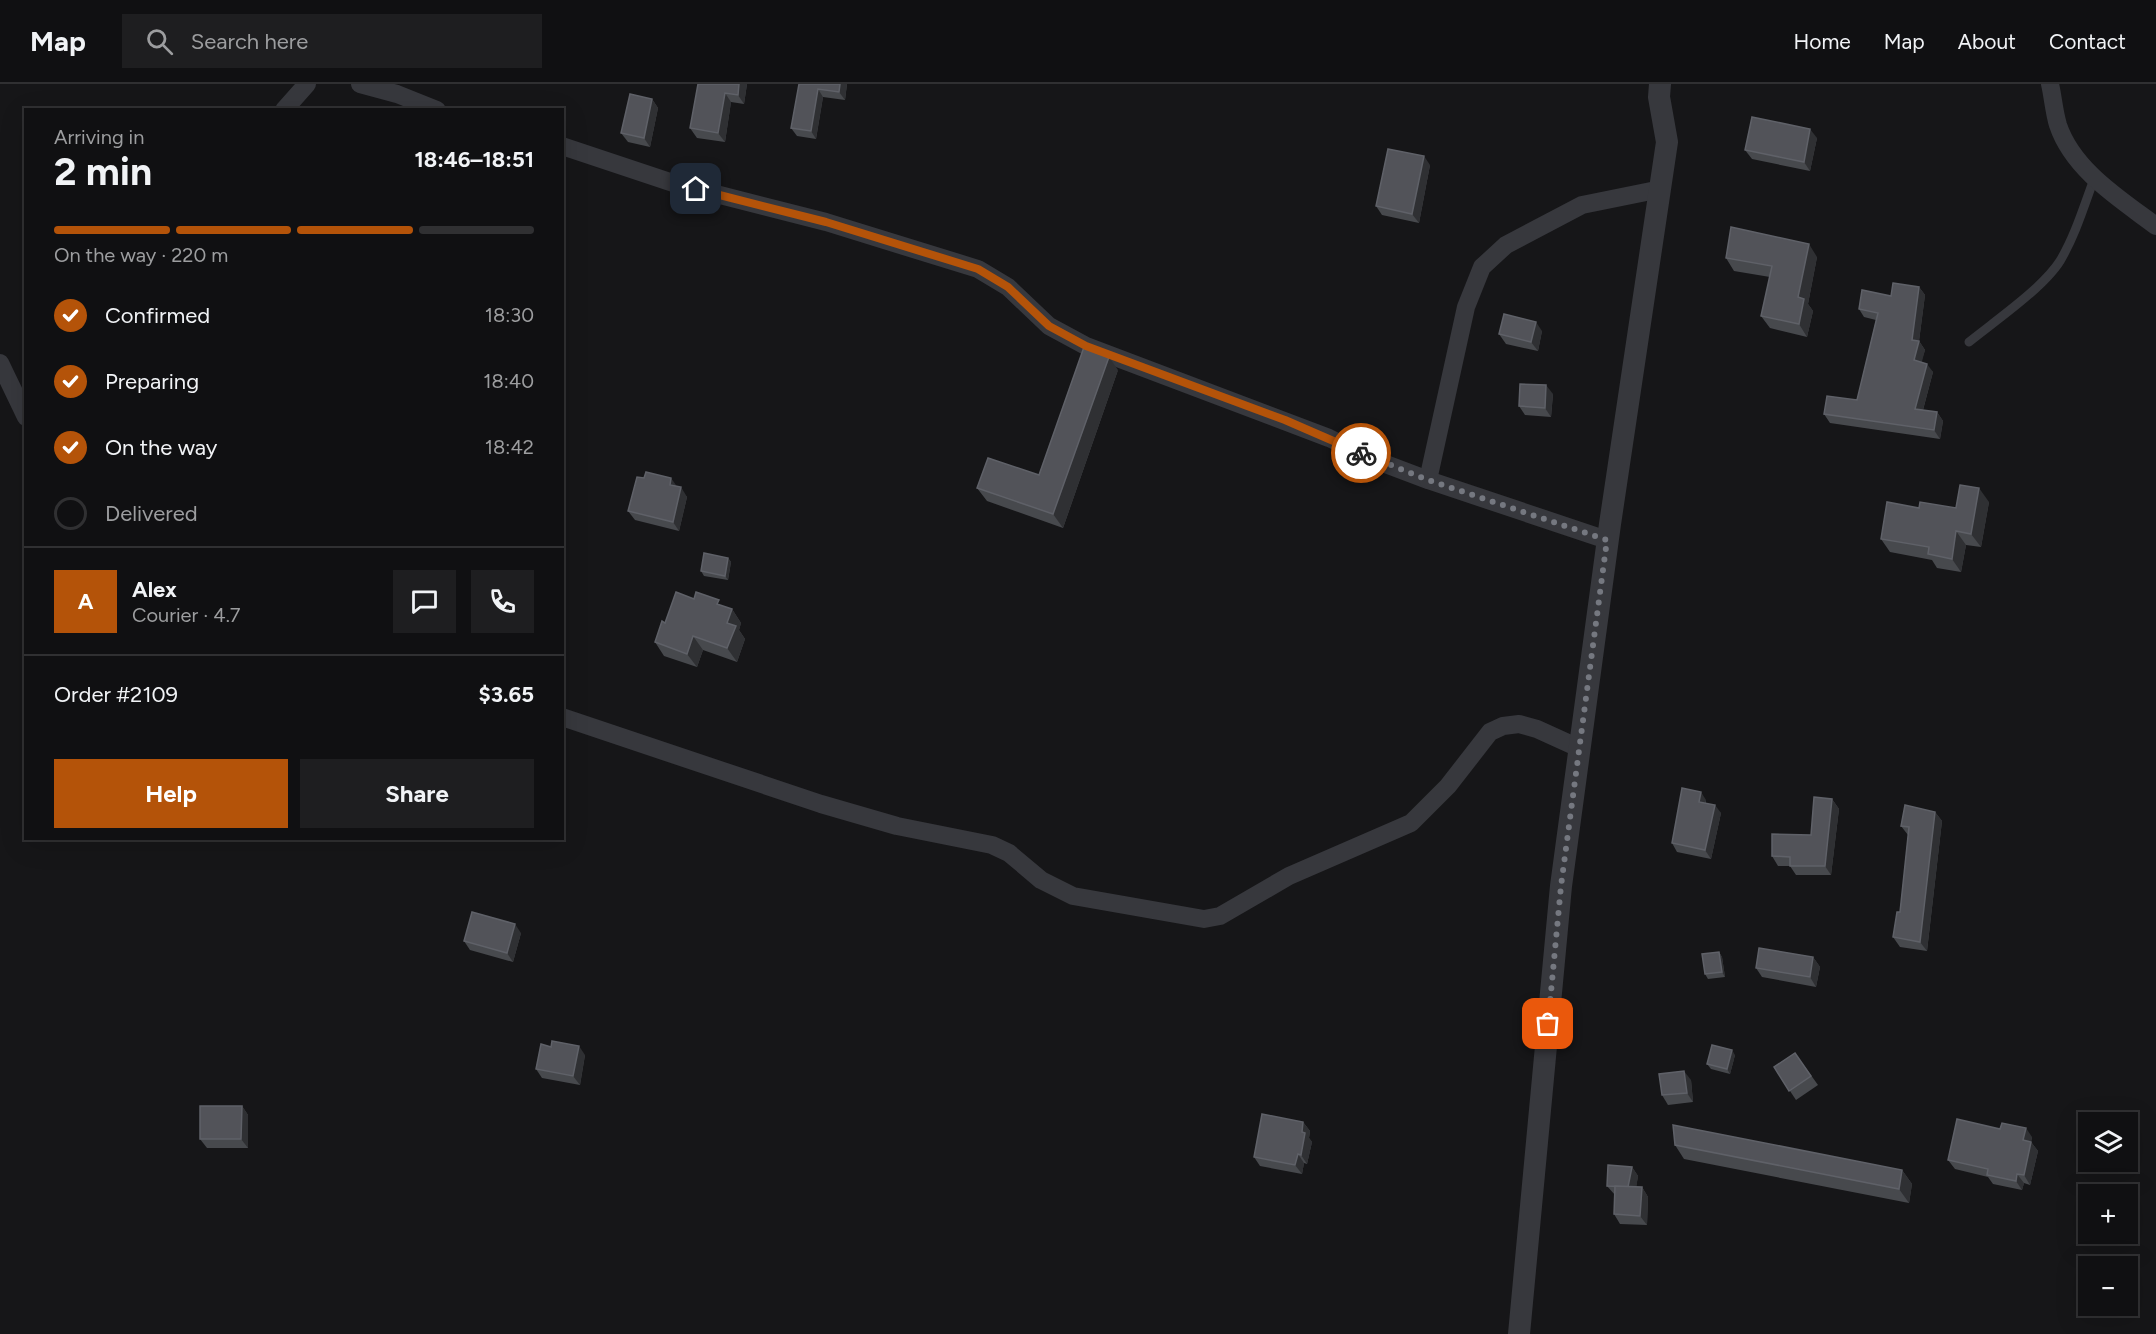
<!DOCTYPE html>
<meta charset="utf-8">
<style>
:root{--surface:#101012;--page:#1e1e20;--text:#f1f3f6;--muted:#9c9d9f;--line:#303032;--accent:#b45309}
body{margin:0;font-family:Figtree,sans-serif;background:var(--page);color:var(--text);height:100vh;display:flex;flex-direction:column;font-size:22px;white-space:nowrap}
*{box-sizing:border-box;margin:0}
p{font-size:20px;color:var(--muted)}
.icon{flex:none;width:33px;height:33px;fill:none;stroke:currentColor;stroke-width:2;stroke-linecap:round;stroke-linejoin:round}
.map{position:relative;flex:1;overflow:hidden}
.panel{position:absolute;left:24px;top:24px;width:540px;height:732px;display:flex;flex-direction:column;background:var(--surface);border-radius:0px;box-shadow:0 6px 24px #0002,0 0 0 2px var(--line)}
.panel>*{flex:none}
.tools{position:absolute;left:2078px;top:1028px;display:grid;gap:12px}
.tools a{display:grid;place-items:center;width:60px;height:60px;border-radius:0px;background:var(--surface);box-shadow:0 6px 24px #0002,0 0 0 2px var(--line);font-size:30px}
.pin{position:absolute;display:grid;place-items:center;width:51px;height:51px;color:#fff;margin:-26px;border-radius:12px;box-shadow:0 3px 9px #0006}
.courier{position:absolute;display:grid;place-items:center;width:60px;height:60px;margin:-30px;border:4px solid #b45309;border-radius:50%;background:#fff;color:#222;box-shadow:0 2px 8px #0007}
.headline em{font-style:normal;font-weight:700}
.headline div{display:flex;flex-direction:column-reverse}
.headline{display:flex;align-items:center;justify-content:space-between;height:102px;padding:0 30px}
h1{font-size:39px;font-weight:700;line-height:45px}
.bar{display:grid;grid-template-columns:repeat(4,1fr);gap:9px 6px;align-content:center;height:72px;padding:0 30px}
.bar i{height:8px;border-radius:4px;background:var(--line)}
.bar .current{background:var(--accent)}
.bar p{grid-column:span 4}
.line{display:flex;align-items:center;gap:15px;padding:0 30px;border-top:2px solid var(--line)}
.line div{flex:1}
.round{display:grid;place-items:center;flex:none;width:63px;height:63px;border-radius:0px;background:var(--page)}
ol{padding:0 30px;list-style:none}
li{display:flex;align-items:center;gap:18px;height:66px}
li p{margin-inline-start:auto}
li .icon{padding:6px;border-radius:50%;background:var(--accent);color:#fff;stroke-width:4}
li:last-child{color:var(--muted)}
li i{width:33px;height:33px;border:3px solid var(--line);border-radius:50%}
.button{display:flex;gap:12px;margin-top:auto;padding:12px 30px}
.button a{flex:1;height:69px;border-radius:0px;background:var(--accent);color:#fff;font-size:24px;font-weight:700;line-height:69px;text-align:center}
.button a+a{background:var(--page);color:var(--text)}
header{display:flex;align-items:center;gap:36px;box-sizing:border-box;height:84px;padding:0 30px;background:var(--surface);border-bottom:2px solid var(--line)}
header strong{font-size:28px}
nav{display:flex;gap:33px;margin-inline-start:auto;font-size:21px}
.search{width:420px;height:54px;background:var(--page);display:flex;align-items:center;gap:15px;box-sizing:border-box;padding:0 21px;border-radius:0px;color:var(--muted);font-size:22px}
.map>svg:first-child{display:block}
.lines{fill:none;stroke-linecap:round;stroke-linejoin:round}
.service{stroke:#37383d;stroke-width:9}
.minor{stroke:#37383d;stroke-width:18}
.tertiary{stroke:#37383d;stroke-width:22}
.wall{fill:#47494d}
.shaded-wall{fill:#2f3033}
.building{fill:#525359;stroke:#5f6168;stroke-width:1.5}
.done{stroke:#757880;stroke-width:6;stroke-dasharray:0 10.8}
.route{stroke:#b45309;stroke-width:8}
</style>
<header>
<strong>Map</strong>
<div class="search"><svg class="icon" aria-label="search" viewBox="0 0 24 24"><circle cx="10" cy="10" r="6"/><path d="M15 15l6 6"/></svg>Search here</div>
<nav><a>Home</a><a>Map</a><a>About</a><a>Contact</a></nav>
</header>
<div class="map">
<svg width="2156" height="1250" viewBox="0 0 2156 1250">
<rect width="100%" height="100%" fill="#161618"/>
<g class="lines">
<path class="service" d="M1969,258C1995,237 2043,204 2060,177C2075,152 2084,122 2094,95"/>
<g class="minor">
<path d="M360,0L397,10L437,26"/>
<path d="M2050,0C2053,13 2054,28 2058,41C2073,86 2120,115 2156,142"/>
<path d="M284,26L307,0"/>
<path d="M562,62L673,99L826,138L978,185L1008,203L1049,242L1086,262L1329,354L1375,376L1428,396L1607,456"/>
<path d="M0,279L26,333"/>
<path d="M1428,396L1466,223L1482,183L1506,161L1582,121L1661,105"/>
<path d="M562,633L821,720L897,742L992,761L1009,769L1041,796L1073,812L1204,835L1220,832L1289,792L1411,739L1448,702L1490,648L1503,642L1519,640L1537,645L1581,665"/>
</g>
<path class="tertiary" d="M1519,1250L1561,802L1610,440L1667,58L1659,13L1660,0"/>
</g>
<g class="wall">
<path d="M698,0H747L744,20L731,18L725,58L697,54L690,44Z"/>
<path d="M799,0H847L845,16L823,13L816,55L797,52L791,44Z"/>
<path d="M652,15L658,24L650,63L628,58L621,49Z"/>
<path d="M1817,54L1810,87L1752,75L1745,66Z"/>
<path d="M1430,81L1419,139L1382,131L1376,122Z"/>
<path d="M1817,173L1808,220L1813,227L1807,253L1770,244L1761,232L1770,193L1734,187L1726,174Z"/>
<path d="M1919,203L1925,211L1919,257L1925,266L1921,278L1933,288L1923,326L1937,328L1943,337L1940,355L1830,339L1824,330L1857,316L1876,236L1864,233L1859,225L1891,212Z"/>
<path d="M1542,247L1538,267L1506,260L1499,250Z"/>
<path d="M1118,286L1063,444L987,417L977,404L1039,391Z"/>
<path d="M1553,310L1551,333L1525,331L1519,322Z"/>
<path d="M677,402L687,413L679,447L635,436L628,427Z"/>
<path d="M1989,418L1981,463L1966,461L1961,488L1937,484L1932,476L1890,468L1881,455L1919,424H1956Z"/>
<path d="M728,474L731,478L728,496L704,492L701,487Z"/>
<path d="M694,515L732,525L741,539L739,546L745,555L737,578L703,566L697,583L664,572L655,558L665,539Z"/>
<path d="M1832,715L1839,725L1831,791H1796L1790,782H1778L1772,772L1811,751Z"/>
<path d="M1706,716V719L1721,729L1711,775L1677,768L1672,759Z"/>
<path d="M1935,728L1942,737L1927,867L1900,863L1893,853L1900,828L1908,751L1901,742Z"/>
<path d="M521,849L513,878L470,866L464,857Z"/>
<path d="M1719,868L1722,873L1725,893L1708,895L1705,890Z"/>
<path d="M1813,873L1820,883L1816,903L1762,893L1756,884Z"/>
<path d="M1795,969L1818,1001L1796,1016L1774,983Z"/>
<path d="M585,971L580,1001L542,994L536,985Z"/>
<path d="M1735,971L1730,990L1711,985L1707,980Z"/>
<path d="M1691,996L1693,1018L1668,1021L1662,1011Z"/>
<path d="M242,1022L248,1031V1064H207L200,1055Z"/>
<path d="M1303,1038L1310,1047L1309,1054L1312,1058L1307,1080L1304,1079L1302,1090L1260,1082L1254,1073Z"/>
<path d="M2032,1053L2031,1058L2038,1067L2030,1101L2024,1099L2022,1106L1993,1100L1988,1093L1955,1085L1948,1076Z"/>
<path d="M1675,1061L1902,1086L1912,1100L1909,1119L1684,1075Z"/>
<path d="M1632,1083L1638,1092L1636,1103H1642L1648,1113L1647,1141L1620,1140L1614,1130L1615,1111L1607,1102Z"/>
</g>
<g class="shaded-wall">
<path d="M739,0H747L744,20L738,11Z"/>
<path d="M840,0H847L845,16L839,8Z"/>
<path d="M818,5L823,13L816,55L811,47Z"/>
<path d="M725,9L731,18L725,58L718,49Z"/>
<path d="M652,15L658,24L650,63L644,54Z"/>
<path d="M1810,45L1817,54L1810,87L1804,78Z"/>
<path d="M1424,72L1430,81L1419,139L1412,130Z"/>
<path d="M1809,160L1817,173L1808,220L1813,227L1807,253L1799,240L1798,213Z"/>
<path d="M1919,203L1925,211L1919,257L1925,266L1920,285L1914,276L1912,256Z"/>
<path d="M1536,238L1542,247L1538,267L1531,258Z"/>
<path d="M1109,273L1118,286L1063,444L1053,430Z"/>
<path d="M1927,280L1933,288L1921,333L1915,325Z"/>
<path d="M1546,301L1553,310L1551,333L1545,324Z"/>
<path d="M1937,328L1943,337L1940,355L1934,346Z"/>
<path d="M671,394L678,404L670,401Z"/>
<path d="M681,403L687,413L679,447L673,438Z"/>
<path d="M1979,404L1989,418L1981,463L1971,450Z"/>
<path d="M1956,447L1966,461L1961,488L1952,475Z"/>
<path d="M728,474L731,478L728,496L725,492Z"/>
<path d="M732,525L741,539L739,546L745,555L737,578L727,564V539Z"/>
<path d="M693,552L703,566L697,583L687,570Z"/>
<path d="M1701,708L1706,716L1704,726L1699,718Z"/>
<path d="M1832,715L1839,725L1831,791L1825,782Z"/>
<path d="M1715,721L1721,729L1711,775L1705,766Z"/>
<path d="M1935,728L1942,737L1927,867L1920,858Z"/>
<path d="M515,840L521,849L513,878L507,869Z"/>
<path d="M1719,868L1722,873L1725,893L1722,888Z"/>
<path d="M1813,873L1820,883L1816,903L1810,893Z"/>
<path d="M579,962L585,971L580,1001L573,992Z"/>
<path d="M1732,966L1735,971L1730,990L1727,985Z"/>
<path d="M1684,987L1691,996L1693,1018L1687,1009Z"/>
<path d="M242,1022L248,1031V1064L241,1055Z"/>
<path d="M1303,1038L1310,1047L1309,1054L1312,1058L1307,1080L1301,1071L1302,1048Z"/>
<path d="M2026,1044L2032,1053L2031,1058L2038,1067L2030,1101L2024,1091L2023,1056Z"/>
<path d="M1298,1070L1304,1079L1302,1090L1295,1081Z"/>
<path d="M1632,1083L1638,1092L1635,1112L1628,1103Z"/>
<path d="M1902,1086L1912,1100L1909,1119L1899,1105Z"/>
<path d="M2017,1090L2024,1099L2022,1106L2016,1097Z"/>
<path d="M1642,1103L1648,1113L1647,1141L1640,1132Z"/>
</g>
<g class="building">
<path d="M698,0H739L738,11L725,9L718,49L690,44Z"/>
<path d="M799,0H840L839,8L818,5L811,47L791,44Z"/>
<path d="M630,10L652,15L644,54L621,49Z"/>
<path d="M1752,33L1810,45L1804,78L1745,66Z"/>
<path d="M1388,65L1424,72L1412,130L1376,122Z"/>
<path d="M1731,143L1809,160L1798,213L1804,215L1799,240L1761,232L1772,182L1726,174Z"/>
<path d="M1893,199L1919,203L1912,256L1919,257L1914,276L1927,280L1915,325L1937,328L1934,346L1824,330L1827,312L1857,316L1878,229L1859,225L1862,206L1891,212Z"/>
<path d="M1504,230L1536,238L1531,258L1499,250Z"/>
<path d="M1084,263L1109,273L1053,430L977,404L988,374L1039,391Z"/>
<path d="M1520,300L1546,301L1545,324L1519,322Z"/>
<path d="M646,388L671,394L670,401L681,403L673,438L628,427L637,393L644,394Z"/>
<path d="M1960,401L1979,404L1971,450L1956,447L1952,475L1928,470L1929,463L1881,455L1887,418L1919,424L1920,418L1956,424Z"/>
<path d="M704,469L728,474L725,492L701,487Z"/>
<path d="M676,508L694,515L696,508L719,516L717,520L732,525L727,539L736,542L727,564L693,552L687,570L655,558L662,537L665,539Z"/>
<path d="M1682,704L1701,708L1699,718L1715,721L1705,766L1672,759Z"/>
<path d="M1814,713L1832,715L1825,782H1790V773L1772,772V750L1811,751Z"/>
<path d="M1905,721L1935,728L1920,858L1893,853L1897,828H1900L1909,743L1901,742Z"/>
<path d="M472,828L515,840L507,869L464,857Z"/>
<path d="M1759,864L1813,873L1810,893L1756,884Z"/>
<path d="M1719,868L1722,888L1705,890L1702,870Z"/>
<path d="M552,957L579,962L573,992L536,985L541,960L551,963Z"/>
<path d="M1712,961L1732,966L1727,985L1707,980Z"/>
<path d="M1795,969L1811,992L1789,1007L1774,983Z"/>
<path d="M1684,987L1687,1009L1662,1011L1659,990Z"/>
<path d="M200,1022H242L241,1055H200Z"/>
<path d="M1262,1030L1303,1038L1302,1048L1305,1049L1301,1071L1298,1070L1295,1081L1254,1073Z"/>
<path d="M1957,1035L2000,1045L2002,1039L2026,1044L2023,1056L2031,1058L2024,1091L2017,1090L2016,1097L1987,1091L1988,1085L1948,1076Z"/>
<path d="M1673,1041L1902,1086L1899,1105L1675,1061Z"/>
<path d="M1608,1081L1632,1083L1628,1103L1607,1102Z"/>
<path d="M1615,1102L1642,1103L1640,1132L1614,1130Z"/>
</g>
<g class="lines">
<path class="done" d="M1361,369L1428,396L1607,456L1561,802L1548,940"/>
<path class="route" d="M696,105L826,138L978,185L1008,203L1049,242L1086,262L1285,336L1361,369"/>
</g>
</svg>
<div class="tools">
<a><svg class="icon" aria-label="layers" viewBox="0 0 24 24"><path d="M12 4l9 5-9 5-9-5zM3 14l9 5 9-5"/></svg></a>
<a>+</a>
<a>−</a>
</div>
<div class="pin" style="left:1548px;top:940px;background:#ea580c"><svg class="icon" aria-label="bag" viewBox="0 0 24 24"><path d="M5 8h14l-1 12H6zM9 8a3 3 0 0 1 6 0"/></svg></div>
<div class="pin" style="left:696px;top:105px;background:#1f2937"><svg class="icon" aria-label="home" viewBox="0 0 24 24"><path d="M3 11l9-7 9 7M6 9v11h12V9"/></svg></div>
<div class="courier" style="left:1361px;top:369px"><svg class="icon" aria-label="bike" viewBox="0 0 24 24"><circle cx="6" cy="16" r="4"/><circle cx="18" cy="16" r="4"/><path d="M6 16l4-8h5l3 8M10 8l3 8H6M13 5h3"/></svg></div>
<section class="panel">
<div class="headline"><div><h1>2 min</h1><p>Arriving in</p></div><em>18:46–18:51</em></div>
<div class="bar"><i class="current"></i><i class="current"></i><i class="current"></i><i></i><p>On the way · 220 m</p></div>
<ol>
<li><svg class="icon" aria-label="check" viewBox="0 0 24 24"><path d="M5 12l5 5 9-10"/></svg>Confirmed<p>18:30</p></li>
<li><svg class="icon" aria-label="check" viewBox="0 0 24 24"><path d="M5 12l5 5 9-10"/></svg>Preparing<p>18:40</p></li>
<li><svg class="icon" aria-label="check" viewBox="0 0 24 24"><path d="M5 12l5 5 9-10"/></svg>On the way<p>18:42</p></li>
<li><i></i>Delivered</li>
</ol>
<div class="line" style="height:108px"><b class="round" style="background:var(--accent);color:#fff">A</b><div><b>Alex</b><p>Courier · 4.7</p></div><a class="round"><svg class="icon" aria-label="chat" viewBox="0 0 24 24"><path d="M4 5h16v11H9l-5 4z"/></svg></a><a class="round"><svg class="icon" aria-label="phone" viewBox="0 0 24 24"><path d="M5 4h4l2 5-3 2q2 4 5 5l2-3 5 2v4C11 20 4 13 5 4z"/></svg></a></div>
<div class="line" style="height:78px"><div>Order #2109</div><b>$3.65</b></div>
<div class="button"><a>Help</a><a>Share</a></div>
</section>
</div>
